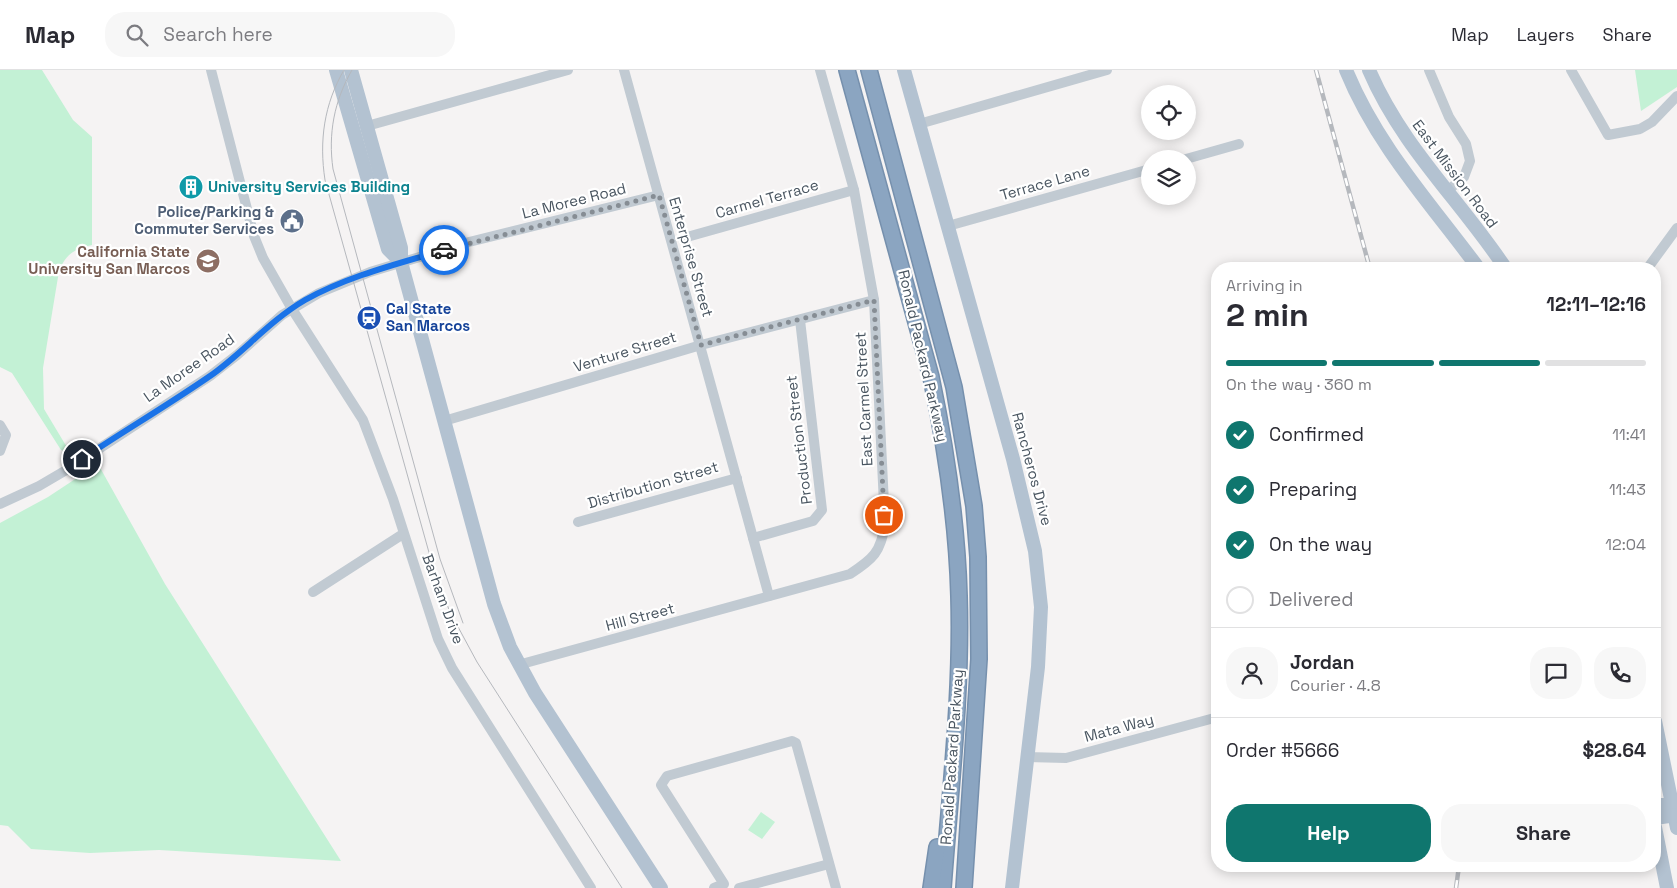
<!DOCTYPE html>
<meta charset="utf-8">
<style>
:root{--surface:#fff;--page:#f7f7f7;--text:#2b2b33;--muted:#7c7c81;--line:#e1e1e2;--accent:#0f766e}
body{margin:0;font-family:"Space Grotesk",sans-serif;background:var(--page);color:var(--text);height:100vh;display:flex;flex-direction:column;font-size:19px;white-space:nowrap}
*{box-sizing:border-box;margin:0}
p{font-size:16px;color:var(--muted)}
.icon{flex:none;width:28px;height:28px;fill:none;stroke:currentColor;stroke-width:2;stroke-linecap:round;stroke-linejoin:round}
.map{position:relative;flex:1;overflow:hidden}
.panel{position:absolute;left:1211px;top:192px;width:450px;height:610px;display:flex;flex-direction:column;background:var(--surface);border-radius:20px;box-shadow:0 2px 12px #0003}
.panel>*{flex:none}
.fabs{position:absolute;left:1141px;top:15px;display:grid;gap:10px}
.fabs a{display:grid;place-items:center;width:55px;height:55px;border-radius:50%;background:var(--surface);box-shadow:0 2px 12px #0003;font-size:25px}
.pin{position:absolute;display:grid;place-items:center;width:42px;height:42px;color:#fff;margin:-21px;border:2px solid #fff;border-radius:50%;box-shadow:0 1px 5px #0007}
.courier{position:absolute;display:grid;place-items:center;width:50px;height:50px;margin:-25px;border:4px solid #1a73e8;border-radius:50%;background:#fff;color:#222;box-shadow:0 1px 6px #0007}
.head em{font-style:normal;font-weight:700}
.head div{display:flex;flex-direction:column-reverse}
.head{display:flex;align-items:center;justify-content:space-between;height:85px;padding:0 15px}
h1{font-size:32px;font-weight:700;line-height:38px}
.bar{display:grid;grid-template-columns:repeat(4,1fr);gap:8px 5px;align-content:center;height:60px;padding:0 15px}
.bar i{height:6px;border-radius:4px;background:var(--line)}
.bar .on{background:var(--accent)}
.bar p{grid-column:span 4}
.line{display:flex;align-items:center;gap:12px;padding:0 15px;border-top:1px solid var(--line)}
.line div{flex:1}
.round{display:grid;place-items:center;flex:none;width:52px;height:52px;border-radius:20px;background:var(--page)}
ol{padding:0 15px;list-style:none}
li{display:flex;align-items:center;gap:15px;height:55px}
li p{margin-inline-start:auto}
li .icon{padding:5px;border-radius:50%;background:var(--accent);color:#fff;stroke-width:4}
li:last-child{color:var(--muted)}
li i{width:28px;height:28px;border:2px solid var(--line);border-radius:50%}
.button{display:flex;gap:10px;margin-top:auto;padding:10px 15px}
.button a{flex:1;height:58px;border-radius:20px;background:var(--accent);color:#fff;font-size:20px;font-weight:700;line-height:58px;text-align:center}
.button a+a{background:var(--page);color:var(--text)}
header{display:flex;align-items:center;gap:30px;box-sizing:border-box;height:70px;padding:0 25px;background:var(--surface);border-bottom:1px solid var(--line)}
header strong{font-size:24px}
nav{display:flex;gap:28px;margin-inline-start:auto;font-size:18px}
.search{width:350px;height:45px;background:var(--page);display:flex;align-items:center;gap:12px;box-sizing:border-box;padding:0 18px;border-radius:20px;color:var(--muted);font-size:19px}
.map>svg:first-child{display:block}
.green{fill:#c3f1d5}
.lines{fill:none;stroke-linecap:round;stroke-linejoin:round}
.highway-casing{stroke:#7690ad;stroke-width:18}
.minor{stroke:#c1cad2;stroke-width:10}
.major{stroke:#b3c2d1;stroke-width:14}
.highway{stroke:#8ba5c1;stroke-width:15}
.tram{stroke:#b5b8bd;stroke-width:1}
.rail-casing{stroke:#b5b8bd;stroke-width:4.5}
.rail{stroke:#fff;stroke-width:2.5;stroke-dasharray:8;stroke-linecap:butt}
.done{stroke:#868d94;stroke-width:5;stroke-dasharray:0 9}
.route{stroke:#1a73e8;stroke-width:6}
.labels{text-anchor:middle;stroke-width:4.5;stroke-linejoin:round;paint-order:stroke}
.street-label{font-size:15px;fill:#4a5661;stroke:#fff}
.culture-label{font-size:15px;font-weight:bold;fill:#0d838f;stroke:#fff;text-anchor:start}
.service-label{font-size:15px;font-weight:bold;fill:#4e5e75;stroke:#fff;text-anchor:end}
.education-label{font-size:15px;font-weight:bold;fill:#785e54;stroke:#fff;text-anchor:end}
.transit-label{font-size:15px;font-weight:bold;fill:#164399;stroke:#fff;text-anchor:start}
</style>
<header>
<strong>Map</strong>
<div class="search"><svg class="icon" aria-label="search" viewBox="0 0 24 24"><circle cx="10" cy="10" r="6"/><path d="M15 15l6 6"/></svg>Search here</div>
<nav><a>Map</a><a>Layers</a><a>Share</a></nav>
</header>
<div class="map">
<svg width="1677" height="818" viewBox="0 0 1677 818">
<rect width="100%" height="100%" fill="#f5f3f3"/>
<g class="green">
<path d="M0,0H42L73,50L92,67V175C74,179 66,184 59,201L43,298L44,339L71,384L61,380L12,303L0,297Z"/>
<path d="M1635,0H1677V17L1641,41Z"/>
<path d="M98,394L165,514L341,791L159,780L90,783L31,779L8,756L0,755V453L48,427Z"/>
<path d="M761,742L775,752L762,769L748,760Z"/>
</g>
<g class="lines">
<defs>
<g id="highway">
<path d="M847,0L931,307C946,379 957,452 959,526C962,623 950,721 943,818"/>
<path d="M869,0L954,317L974,436L978,487L979,589L964,818"/>
<path d="M931,818L937,777"/>
</g>
</defs>
<use href="#highway" class="highway-casing"/>
<g class="minor">
<path d="M211,0L254,166L263,188L292,239L363,350L393,429L438,569L452,598L591,818"/>
<path d="M624,0L769,526"/>
<path d="M1429,0L1449,47L1466,74L1470,91L1464,107L1446,122"/>
<path d="M1571,0L1608,65L1640,59L1652,52L1677,26"/>
<path d="M919,54L1107,0"/>
<path d="M367,56L568,0"/>
<path d="M1186,89L1239,74"/>
<path d="M948,156L1150,99"/>
<path d="M687,167L854,120"/>
<path d="M1647,199L1677,158"/>
<path d="M444,351L701,275L874,230"/>
<path d="M0,355L6,365L0,381"/>
<path d="M0,434L39,416L68,399L210,306L237,285L282,245L319,223L370,202L469,172L659,125"/>
<path d="M578,452L737,408"/>
<path d="M753,468L813,451L822,440L800,250"/>
<path d="M313,522L403,464"/>
<path d="M518,595L850,504C873,489 881,482 885,454L874,230L854,120L820,0"/>
<path d="M1027,687L1066,688L1218,647"/>
<path d="M714,818L724,814L661,715L667,706L792,671L796,673L836,818"/>
<path d="M739,818L829,794"/>
</g>
<g class="major">
<path d="M336,0L388,179L401,192"/>
<path d="M351,0L401,178V192L494,534L510,577L535,623L661,818"/>
<path d="M904,0L1013,389L1035,481L1041,537L1038,597L1012,818"/>
<path d="M1346,0C1377,76 1431,134 1479,199"/>
<path d="M1369,0C1402,77 1460,130 1506,199"/>
<path d="M1655,651L1677,758"/>
<path d="M1655,735H1677"/>
<path d="M1655,748L1677,745"/>
<path d="M1655,757L1667,818"/>
</g>
<use href="#highway" class="highway"/>
<g class="tram">
<path d="M344,0C324,34 319,71 325,110L435,504L450,542L477,592L622,818"/>
<path d="M352,0C334,31 328,64 333,99L440,489L463,553"/>
</g>
<defs>
<g id="rail">
<path d="M1316,0L1370,199"/>
<path d="M1456,818L1459,796"/>
</g>
</defs>
<use href="#rail" class="rail-casing"/>
<use href="#rail" class="rail"/>
</g>
<g class="lines">
<path class="done" d="M444,180L659,125L701,275L874,230L884,445"/>
<path class="route" d="M82,389C124,361 168,335 210,306C243,283 269,251 305,230C348,206 397,194 444,180"/>
</g>
<defs>
<symbol id="building-disc" viewBox="-11 -11 22 22"><circle r="9.5" fill="#0f9aa8" stroke="#fff"/><path d="M-4-6H4V6H1V3H-1V6H-4ZM-2.5-4.3h1.7v1.8h-1.7ZM.8-4.3h1.7v1.8H.8ZM-2.5-1h1.7V.8h-1.7ZM.8-1h1.7V.8H.8Z" fill="#fff"/></symbol>
<symbol id="civic-disc" viewBox="-11 -11 22 22"><circle r="9.5" fill="#5c6f8a" stroke="#fff"/><path d="M-.6-6.5H3V-4.5H.6V-3L4-1V1h2V6H-6V1h2V-1L-.6-3ZM-1.2 2.5V6h2.4V2.5Z" fill="#fff"/></symbol>
<symbol id="university-disc" viewBox="-11 -11 22 22"><circle r="9.5" fill="#8d6e63" stroke="#fff"/><path d="M0-5L7-2L0 1L-7-2ZM-4 1L0 2.5L4 1V4Q0 6-4 4Z" fill="#fff"/></symbol>
<symbol id="station-disc" viewBox="-11 -11 22 22"><circle r="9.5" fill="#1a4fb4" stroke="#fff"/><path d="M-3-6H3Q5-6 5-4V2Q5 4 3 4L4.5 6H3L1.5 4h-3L-3 6H-4.5L-3 4Q-5 4-5 2V-4Q-5-6-3-6ZM-3.5-4v3h7v-3ZM-3.5 1v1.5H-2V1ZM2 1v1.5H3.5V1Z" fill="#fff"/></symbol>
</defs>
<g fill-rule="evenodd">
<use href="#building-disc" x="177" y="103" width="28" height="28"/>
<use href="#civic-disc" x="278" y="137" width="28" height="28"/>
<use href="#university-disc" x="194" y="177" width="28" height="28"/>
<use href="#station-disc" x="355" y="234" width="28" height="28"/>
</g>
<g class="labels">
<g class="street-label">
<text transform="translate(1455 104) rotate(53)" y="5">East Mission Road</text>
<text transform="translate(1045 113) rotate(-16)" y="5">Terrace Lane</text>
<text transform="translate(767 129) rotate(-16)" y="5">Carmel Terrace</text>
<text transform="translate(574 131) rotate(-14)" y="5">La Moree Road</text>
<text transform="translate(691 187) rotate(74)" y="5">Enterprise Street</text>
<text transform="translate(625 282) rotate(-17)" y="5">Venture Street</text>
<text transform="translate(923 286) rotate(77)" y="5">Ronald Packard Parkway</text>
<text transform="translate(189 298) rotate(-35)" y="5">La Moree Road</text>
<text transform="translate(864 329) rotate(-93)" y="5">East Carmel Street</text>
<text transform="translate(799 370) rotate(-97)" y="5">Production Street</text>
<text transform="translate(1032 399) rotate(75)" y="5">Rancheros Drive</text>
<text transform="translate(653 415) rotate(-16)" y="5">Distribution Street</text>
<text transform="translate(443 529) rotate(70)" y="5">Barham Drive</text>
<text transform="translate(640 547) rotate(-15)" y="5">Hill Street</text>
<text transform="translate(1119 658) rotate(-15)" y="5">Mata Way</text>
<text transform="translate(952 687) rotate(-86)" y="5">Ronald Packard Parkway</text>
</g>
<g class="culture-label">
<text x="208" y="122">University Services Building</text>
</g>
<g class="service-label">
<text x="274" y="147">Police/Parking &amp;<tspan x="274" dy="17">Commuter Services</tspan></text>
</g>
<g class="education-label">
<text x="190" y="187">California State<tspan x="190" dy="17">University San Marcos</tspan></text>
</g>
<g class="transit-label">
<text x="386" y="244">Cal State<tspan x="386" dy="17">San Marcos</tspan></text>
</g>
</g>
</svg>
<div class="fabs">
<a><svg class="icon" aria-label="locate" viewBox="0 0 24 24"><circle cx="12" cy="12" r="6"/><path d="M12 2v4M12 18v4M2 12h4M18 12h4"/></svg></a>
<a><svg class="icon" aria-label="layers" viewBox="0 0 24 24"><path d="M12 4l9 5-9 5-9-5zM3 14l9 5 9-5"/></svg></a>
</div>
<div class="pin" style="left:884px;top:445px;background:#ea580c"><svg class="icon" aria-label="bag" viewBox="0 0 24 24"><path d="M5 8h14l-1 12H6zM9 8a3 3 0 0 1 6 0"/></svg></div>
<div class="pin" style="left:82px;top:389px;background:#1f2937"><svg class="icon" aria-label="home" viewBox="0 0 24 24"><path d="M3 11l9-7 9 7M6 9v11h12V9"/></svg></div>
<div class="courier" style="left:444px;top:180px"><svg class="icon" aria-label="car" viewBox="0 0 24 24"><path d="M5 17H2v-5l4-1 3-4h7l3 4 3 1v5h-3M9 17h6M6 11h13"/><circle cx="7" cy="17" r="2"/><circle cx="17" cy="17" r="2"/></svg></div>
<section class="panel">
<div class="head"><div><h1>2 min</h1><p>Arriving in</p></div><em>12:11–12:16</em></div>
<div class="bar"><i class="on"></i><i class="on"></i><i class="on"></i><i></i><p>On the way · 360 m</p></div>
<ol>
<li><svg class="icon" aria-label="check" viewBox="0 0 24 24"><path d="M5 12l5 5 9-10"/></svg>Confirmed<p>11:41</p></li>
<li><svg class="icon" aria-label="check" viewBox="0 0 24 24"><path d="M5 12l5 5 9-10"/></svg>Preparing<p>11:43</p></li>
<li><svg class="icon" aria-label="check" viewBox="0 0 24 24"><path d="M5 12l5 5 9-10"/></svg>On the way<p>12:04</p></li>
<li><i></i>Delivered</li>
</ol>
<div class="line" style="height:90px"><a class="round"><svg class="icon" aria-label="person" viewBox="0 0 24 24"><circle cx="12" cy="8" r="4"/><path d="M4 21q1-7 8-7t8 7"/></svg></a><div><b>Jordan</b><p>Courier · 4.8</p></div><a class="round"><svg class="icon" aria-label="chat" viewBox="0 0 24 24"><path d="M4 5h16v11H9l-5 4z"/></svg></a><a class="round"><svg class="icon" aria-label="phone" viewBox="0 0 24 24"><path d="M5 4h4l2 5-3 2q2 4 5 5l2-3 5 2v4C11 20 4 13 5 4z"/></svg></a></div>
<div class="line" style="height:65px"><div>Order #5666</div><b>$28.64</b></div>
<div class="button"><a>Help</a><a>Share</a></div>
</section>
</div>
